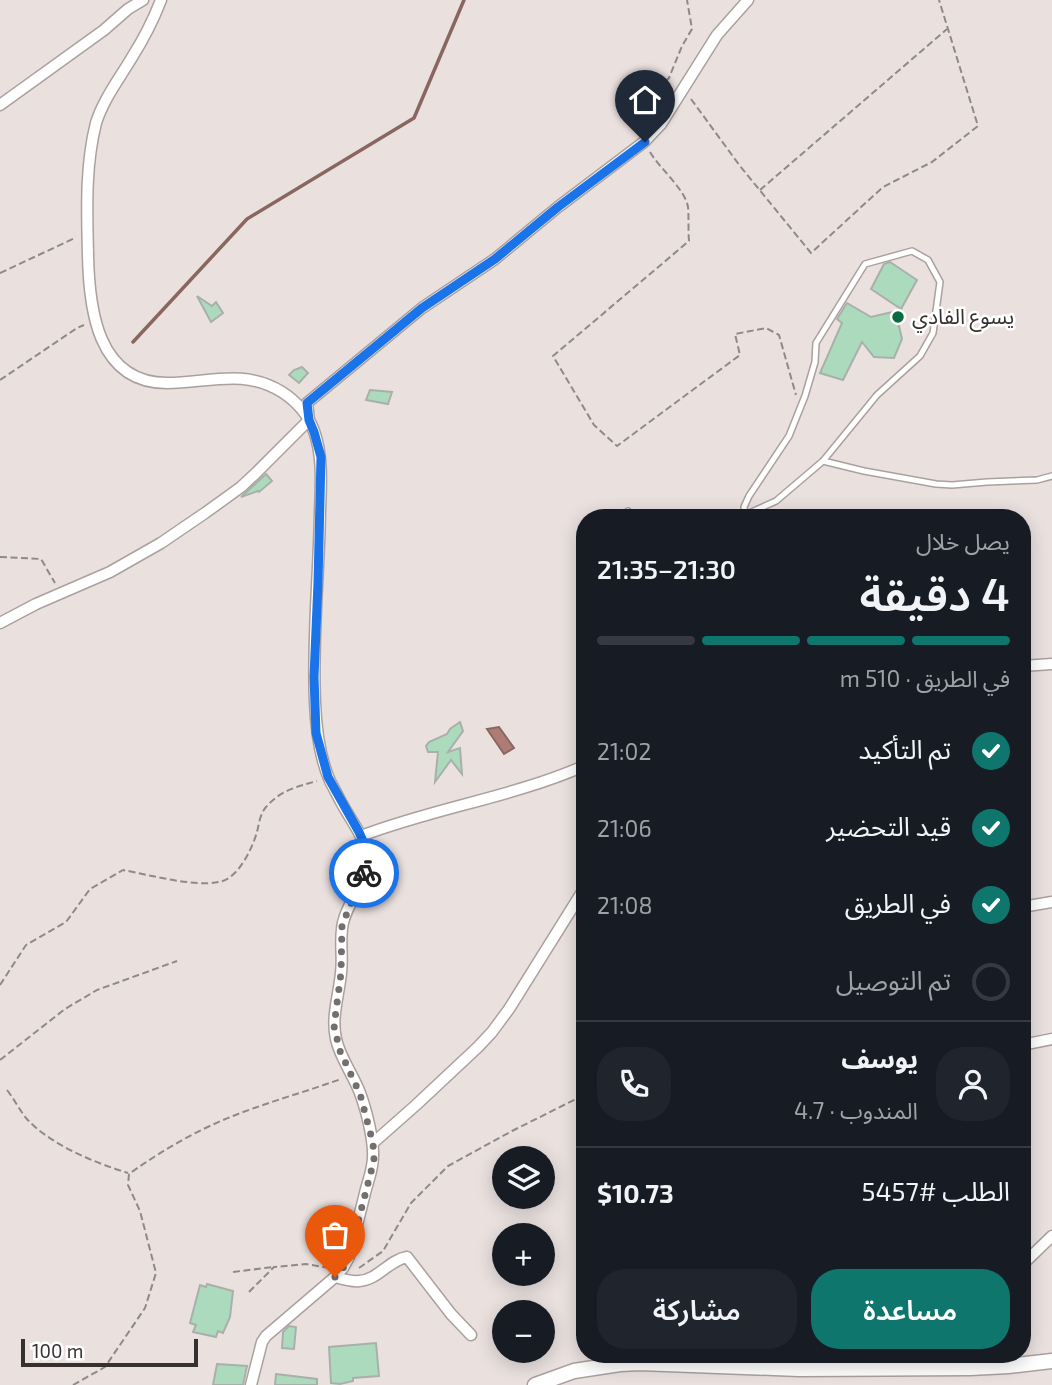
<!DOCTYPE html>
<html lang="ar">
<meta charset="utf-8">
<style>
:root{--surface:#171b24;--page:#20242c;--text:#f1f3f6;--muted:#9ea1a6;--line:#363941;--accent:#0f766e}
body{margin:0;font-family:"Exo 2","Noto Sans Arabic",sans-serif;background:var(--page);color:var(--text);direction:rtl;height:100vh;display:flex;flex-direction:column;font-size:26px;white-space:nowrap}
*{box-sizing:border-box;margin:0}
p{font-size:23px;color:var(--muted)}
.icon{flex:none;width:38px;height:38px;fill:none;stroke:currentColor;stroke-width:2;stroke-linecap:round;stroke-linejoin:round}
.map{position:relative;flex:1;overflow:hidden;direction:ltr}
.panel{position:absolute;left:576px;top:509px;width:455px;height:854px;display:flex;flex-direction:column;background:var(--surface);border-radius:28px;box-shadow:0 4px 18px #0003;direction:rtl}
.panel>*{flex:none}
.controls{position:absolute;left:492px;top:1146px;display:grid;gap:14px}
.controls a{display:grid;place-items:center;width:63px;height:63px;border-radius:50%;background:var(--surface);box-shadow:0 4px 18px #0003;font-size:35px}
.scale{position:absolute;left:21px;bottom:18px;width:177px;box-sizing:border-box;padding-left:7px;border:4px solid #353131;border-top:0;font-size:19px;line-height:24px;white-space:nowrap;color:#353131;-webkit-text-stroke:5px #fff;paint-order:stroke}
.pin{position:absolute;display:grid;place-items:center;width:60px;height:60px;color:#fff;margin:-72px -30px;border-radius:50% 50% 50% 0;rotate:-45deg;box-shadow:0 0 7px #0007}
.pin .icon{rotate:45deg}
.courier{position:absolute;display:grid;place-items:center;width:70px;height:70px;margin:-35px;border:5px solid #1a73e8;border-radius:50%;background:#fff;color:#222;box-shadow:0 2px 9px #0007}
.summary em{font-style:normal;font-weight:600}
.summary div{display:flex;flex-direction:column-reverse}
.summary{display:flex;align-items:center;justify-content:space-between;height:119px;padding:0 21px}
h1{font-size:46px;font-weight:600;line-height:52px}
.bar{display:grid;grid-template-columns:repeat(4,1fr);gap:10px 7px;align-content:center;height:84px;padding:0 21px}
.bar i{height:9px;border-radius:5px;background:var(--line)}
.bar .current{background:var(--accent)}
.bar p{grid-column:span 4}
.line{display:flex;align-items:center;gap:18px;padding:0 21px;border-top:2px solid var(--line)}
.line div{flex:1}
.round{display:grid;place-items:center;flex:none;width:74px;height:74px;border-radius:28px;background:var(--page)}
ol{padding:0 21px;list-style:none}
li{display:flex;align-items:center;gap:21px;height:77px}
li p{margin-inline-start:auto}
li .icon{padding:7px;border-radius:50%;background:var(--accent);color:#fff;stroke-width:4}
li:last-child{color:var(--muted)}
li i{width:38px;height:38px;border:4px solid var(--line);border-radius:50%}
.primary-button{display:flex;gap:14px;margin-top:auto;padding:14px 21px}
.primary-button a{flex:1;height:80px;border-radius:28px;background:var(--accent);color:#fff;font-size:28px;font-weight:600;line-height:80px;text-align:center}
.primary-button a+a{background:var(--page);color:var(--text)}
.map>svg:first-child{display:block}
.water{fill:#ae7c75;stroke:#8a6661;stroke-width:2}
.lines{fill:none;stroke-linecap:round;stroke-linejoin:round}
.stream{stroke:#8a6661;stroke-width:3.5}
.building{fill:#acdabc;stroke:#a9b0ab;stroke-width:2}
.service-casing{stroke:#aaa19f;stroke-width:8}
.minor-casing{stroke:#aaa19f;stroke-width:13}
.tertiary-casing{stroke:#aaa19f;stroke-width:17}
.path{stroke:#8f8988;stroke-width:2;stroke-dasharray:7 3.5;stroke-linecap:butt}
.service{stroke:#fff;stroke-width:5}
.minor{stroke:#fff;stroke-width:10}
.tertiary{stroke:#fff;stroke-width:14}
.done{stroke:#746f6e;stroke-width:7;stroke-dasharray:0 12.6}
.route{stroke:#1a73e8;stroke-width:9}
.poi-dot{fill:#096b40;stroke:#fff;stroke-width:2.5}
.labels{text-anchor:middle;stroke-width:5;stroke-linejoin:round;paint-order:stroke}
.poi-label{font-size:21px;fill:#353131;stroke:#fff;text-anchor:start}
</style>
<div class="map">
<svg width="1052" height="1385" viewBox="0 0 1052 1385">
<rect width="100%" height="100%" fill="#eae1df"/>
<path class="water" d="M499,727L514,748L504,754L487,729Z"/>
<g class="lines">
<path class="stream" d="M133,342L247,219L414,118L464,0"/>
</g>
<g class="building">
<path d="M890,262L917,280L901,309L871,289L884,264Z"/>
<path d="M197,296L212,306L216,302L223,313L211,322Z"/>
<path d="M847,303L871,317L901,310L897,318L902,339L894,358L874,357L862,342L843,380L820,373L842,323L837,319Z"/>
<path d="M302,367L308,373L299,383L289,375L294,370Z"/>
<path d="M370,390L392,392L388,404L366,400Z"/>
<path d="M266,474L272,481L259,492L258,491L241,497Z"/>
<path d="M460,722L463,731L448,752L460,748L462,774L451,760L435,782L438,752H428L426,746L429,742L447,734L450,729Z"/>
<path d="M207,1284L233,1291L230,1317L223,1333L218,1331L216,1337L193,1332L196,1325L190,1323L200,1285L206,1287Z"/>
<path d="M289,1326L296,1327L294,1349L282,1348L283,1332Z"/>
<path d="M376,1343L379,1376L353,1378V1381L340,1384L331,1383L329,1347Z"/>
<path d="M217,1364L247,1366L243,1385H213Z"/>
<path d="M276,1374L317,1379V1385H275Z"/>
</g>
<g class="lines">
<defs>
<g id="service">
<path d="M823,461L864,471L936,484L952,485L987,482L1037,480L1052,476"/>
<path d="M628,511L630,518"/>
<path d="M745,515L744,507L749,496L789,436L805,396L815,362L816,343L865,264L912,251L928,260L940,282L933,333L920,356L877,395L823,461L776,501L745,515L746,518"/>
</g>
<g id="minor">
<path d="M161,0C153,21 143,40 131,59C119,79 103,100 96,123C85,166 87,212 88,255C89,308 97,383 167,383C208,383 243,368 282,392C296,401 308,414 314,431C323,456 321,484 320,511C319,575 312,639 315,702C316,729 319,756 330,781C336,792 341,803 348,814C355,826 364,838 367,853C371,879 344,904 342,929C340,944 343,958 341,973C339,995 331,1017 336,1039C340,1058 353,1074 360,1093C366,1109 374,1140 373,1157C373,1169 368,1181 365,1193C360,1214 354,1236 349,1257L343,1268L335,1277L266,1336L262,1342L251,1385"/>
<path d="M0,105L104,30L128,9L143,0"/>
<path d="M0,623L36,604L110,572L161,543L205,513L241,487L256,473L309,420L307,403L422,308L495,259L558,207L644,142L661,124L717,35L748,0"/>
<path d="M1022,666L1052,664"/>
<path d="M361,836C434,808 513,797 584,766"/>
<path d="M1022,907L1052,902"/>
<path d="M1022,1045L1052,1039"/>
<path d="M373,1143L416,1105L478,1047L492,1032L509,1009L584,889"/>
<path d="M1022,1265L1052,1236"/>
<path d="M335,1277C342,1279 352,1282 359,1281C378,1280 389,1260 407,1257L451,1314L471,1335"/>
<path d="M928,1367L939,1354"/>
</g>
<path id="tertiary" d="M535,1385L574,1371L620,1364L640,1363L799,1369L970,1368L1008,1366L1052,1361"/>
</defs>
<use href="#service" class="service-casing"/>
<use href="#minor" class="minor-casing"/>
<use href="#tertiary" class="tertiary-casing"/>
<g class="path">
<path d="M658,89L669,78L682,46L692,29L687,0"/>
<path d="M691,99L740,166L811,253L883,187L932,162L978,126L939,0"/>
<path d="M650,152C660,169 685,189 688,207C689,218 688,230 689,241L553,356L594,425L617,446L740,355L735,334L766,328L779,335L796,395"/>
<path d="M760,190L947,29"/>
<path d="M0,273L75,238"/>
<path d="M0,380L77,328L84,325"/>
<path d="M0,557L41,559L55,583"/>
<path d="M0,985L26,945L66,922L90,889L123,870C150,875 193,887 219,882C238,879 252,849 257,832C259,824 260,814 266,807C281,790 296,787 317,781"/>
<path d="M0,1060L65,1009L97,990L177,961"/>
<path d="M7,1090C14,1099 19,1109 26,1118C49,1144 95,1163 128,1173"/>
<path d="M359,1268L383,1251L411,1203L448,1166L512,1131L584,1095"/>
<path d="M233,1272L273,1267"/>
<path d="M249,1292L274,1267L306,1264L329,1268"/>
<path d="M73,1385L105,1367L145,1308L156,1273L140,1211L128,1185L129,1174C161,1151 197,1130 233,1116C268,1102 305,1092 341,1079"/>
</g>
<use href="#service" class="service"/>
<use href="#minor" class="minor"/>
<use href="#tertiary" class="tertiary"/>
</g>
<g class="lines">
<path class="done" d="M335,1277L343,1268L349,1257L374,1160L373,1143L360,1094L340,1051L334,1026L341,973L342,925L364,873"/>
<path class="route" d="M364,873L368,856L365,846L359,832L328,777L316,733L314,677L318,583L321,457L314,432L309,420L307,403L422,308L495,259L558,207L645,142"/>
</g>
<circle class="poi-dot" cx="898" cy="317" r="7"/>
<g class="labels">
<g class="poi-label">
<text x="912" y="324">يسوع الفادي</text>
</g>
</g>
</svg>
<div class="controls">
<a><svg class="icon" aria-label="layers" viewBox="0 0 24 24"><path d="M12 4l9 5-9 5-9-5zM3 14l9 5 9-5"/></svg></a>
<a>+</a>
<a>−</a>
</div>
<div class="scale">100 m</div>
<div class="pin" style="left:335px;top:1277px;background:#ea580c"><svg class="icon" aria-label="bag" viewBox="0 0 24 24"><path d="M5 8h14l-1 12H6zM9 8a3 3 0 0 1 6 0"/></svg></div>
<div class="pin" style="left:645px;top:142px;background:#1f2937"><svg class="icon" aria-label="home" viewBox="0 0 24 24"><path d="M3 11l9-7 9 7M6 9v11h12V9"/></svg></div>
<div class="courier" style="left:364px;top:873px"><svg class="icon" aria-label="bike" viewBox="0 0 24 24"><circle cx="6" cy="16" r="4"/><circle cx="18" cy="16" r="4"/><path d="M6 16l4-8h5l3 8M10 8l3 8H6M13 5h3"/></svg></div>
<section class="panel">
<div class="summary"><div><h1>4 دقيقة</h1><p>يصل خلال</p></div><em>21:30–21:35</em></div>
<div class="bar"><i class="current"></i><i class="current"></i><i class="current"></i><i></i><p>في الطريق · 510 m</p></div>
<ol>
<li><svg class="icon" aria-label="check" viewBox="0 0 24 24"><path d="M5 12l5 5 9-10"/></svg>تم التأكيد<p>21:02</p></li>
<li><svg class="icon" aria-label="check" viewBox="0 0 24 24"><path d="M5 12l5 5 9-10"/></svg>قيد التحضير<p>21:06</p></li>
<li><svg class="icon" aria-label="check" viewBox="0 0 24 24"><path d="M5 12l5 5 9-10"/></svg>في الطريق<p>21:08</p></li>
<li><i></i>تم التوصيل</li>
</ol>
<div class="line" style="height:126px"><a class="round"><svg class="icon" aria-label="person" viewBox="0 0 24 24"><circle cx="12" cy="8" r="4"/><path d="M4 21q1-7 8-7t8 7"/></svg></a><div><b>يوسف</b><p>المندوب · 4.7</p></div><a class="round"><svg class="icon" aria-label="phone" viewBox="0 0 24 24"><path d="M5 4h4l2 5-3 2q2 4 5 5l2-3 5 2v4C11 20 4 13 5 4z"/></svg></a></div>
<div class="line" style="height:91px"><div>الطلب #5457</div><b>$10.73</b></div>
<div class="primary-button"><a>مساعدة</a><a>مشاركة</a></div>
</section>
</div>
